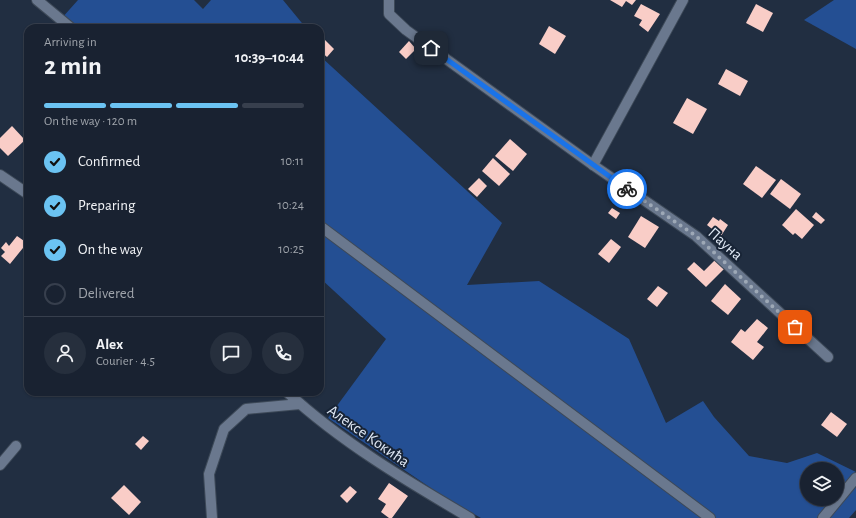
<!DOCTYPE html>
<meta charset="utf-8">
<style>
:root{--surface:#192231;--page:#262f3d;--text:#f1f3f6;--muted:#9fa4ab;--line:#373f4d;--accent:#6bc3f2}
body{margin:0;font-family:"Alegreya Sans",sans-serif;background:var(--page);color:var(--text);height:100vh;display:flex;flex-direction:column;font-size:15px;white-space:nowrap}
*{box-sizing:border-box;margin:0}
p{font-size:13px;color:var(--muted)}
.icon{flex:none;width:22px;height:22px;fill:none;stroke:currentColor;stroke-width:2;stroke-linecap:round;stroke-linejoin:round}
.map{position:relative;flex:1;overflow:hidden}
.sheet{position:absolute;left:24px;top:24px;width:300px;height:372px;display:flex;flex-direction:column;background:var(--surface);border-radius:12px;box-shadow:0 1px 3px #0004,0 0 0 1px var(--line)}
.sheet>*{flex:none}
.fabs{position:absolute;left:800px;top:462px;display:grid;gap:8px}
.fabs a{display:grid;place-items:center;width:44px;height:44px;border-radius:50%;background:var(--surface);box-shadow:0 1px 3px #0004,0 0 0 1px var(--line);font-size:20px}
.pin{position:absolute;display:grid;place-items:center;width:34px;height:34px;color:#fff;margin:-17px;border-radius:8px;box-shadow:0 2px 6px #0006}
.courier{position:absolute;display:grid;place-items:center;width:40px;height:40px;margin:-20px;border:3px solid #1a73e8;border-radius:50%;background:#fff;color:#222;box-shadow:0 1px 5px #0007}
.overview em{font-style:normal;font-weight:600}
.overview div{display:flex;flex-direction:column-reverse}
.overview{display:flex;align-items:center;justify-content:space-between;height:68px;padding:0 20px}
h1{font-size:26px;font-weight:600;line-height:30px}
.bar{display:grid;grid-template-columns:repeat(4,1fr);gap:6px 4px;align-content:center;height:48px;padding:0 20px}
.bar i{height:5px;border-radius:3px;background:var(--line)}
.bar .current{background:var(--accent)}
.bar p{grid-column:span 4}
.line{display:flex;align-items:center;gap:10px;padding:0 20px;border-top:1px solid var(--line)}
.line div{flex:1}
.round{display:grid;place-items:center;flex:none;width:42px;height:42px;border-radius:21px;background:var(--page)}
ol{padding:0 20px;list-style:none}
li{display:flex;align-items:center;gap:12px;height:44px}
li p{margin-inline-start:auto}
li .icon{padding:4px;border-radius:50%;background:var(--accent);color:#111;stroke-width:4}
li:last-child{color:var(--muted)}
li i{width:22px;height:22px;border:2px solid var(--line);border-radius:50%}
.map>svg:first-child{display:block}
.green{fill:#244f93;fill-rule:evenodd}
.building{fill:#f9cdc7}
.lines{fill:none;stroke-linecap:round;stroke-linejoin:round}
.street-casing{stroke:#3d4958;stroke-width:12}
.street{stroke:#6a788e;stroke-width:10}
.done{stroke:#9da8b6;stroke-width:4;stroke-dasharray:0 7.2}
.route{stroke:#1a73e8;stroke-width:5}
.labels{text-anchor:middle;stroke-width:4;stroke-linejoin:round;paint-order:stroke}
.street-label{font-size:16px;fill:#e0e9f5;stroke:#182436}
</style>
<div class="map">
<svg width="856" height="518" viewBox="0 0 856 518">
<rect width="100%" height="100%" fill="#212e41"/>
<g class="green">
<path d="M78,0H194L203,9L211,0H283L306,28H53Z"/>
<path d="M834,0H856V49L804,20Z"/>
<path d="M320,56L502,223L467,285L539,281L629,339L666,423L703,401L714,417L749,456L787,463L817,453L856,472V510L849,518H481L444,497L328,418L386,339L320,278ZM807,469H837V499H807Z"/>
</g>
<g class="building">
<path d="M610,0H636L632,5L626,1L622,7Z"/>
<path d="M641,4L660,14L648,32L639,25L642,20L634,16Z"/>
<path d="M756,4L773,13L763,32L746,23Z"/>
<path d="M549,26L566,36L555,54L539,44Z"/>
<path d="M324,39L334,49L327,57L320,51V43Z"/>
<path d="M409,41L416,49L406,59L399,52Z"/>
<path d="M726,69L748,81L740,96L718,84Z"/>
<path d="M687,98L707,109L693,134L673,123Z"/>
<path d="M12,126L25,140L8,156L0,148V138Z"/>
<path d="M510,139L527,154L513,171L495,156Z"/>
<path d="M493,158L510,174L499,186L482,171Z"/>
<path d="M756,166L776,180L762,198L743,184Z"/>
<path d="M479,178L487,186L477,197L468,189Z"/>
<path d="M781,179L801,194L790,209L770,194Z"/>
<path d="M612,208L620,213L616,219L608,213Z"/>
<path d="M796,209L814,225L802,239L795,233L793,235L782,225Z"/>
<path d="M816,212L825,220L821,224L812,217Z"/>
<path d="M641,216L659,227L645,248L628,237Z"/>
<path d="M713,217L719,221L720,219L728,225L721,236L707,225Z"/>
<path d="M17,236L27,243L10,264L1,256L5,252L1,248L6,242L9,246Z"/>
<path d="M611,239L621,247L609,263L598,254Z"/>
<path d="M717,258L726,267L706,287L687,269L694,262L704,271Z"/>
<path d="M725,284L741,299L728,315L711,301Z"/>
<path d="M658,286L668,293L657,307L647,299Z"/>
<path d="M757,319L768,328L757,342L764,347L753,360L731,342L741,329L745,332Z"/>
<path d="M831,412L847,424L837,437L821,425Z"/>
<path d="M143,436L149,441L141,450L135,444Z"/>
<path d="M389,483L408,496L392,518H389L381,512L386,504L378,499Z"/>
<path d="M124,485L141,502L129,515L111,498Z"/>
<path d="M350,486L357,492L347,503L340,496Z"/>
</g>
<g class="lines">
<defs>
<g id="street">
<path d="M37,0L71,28"/>
<path d="M389,0V14L406,30L593,165L696,236L828,357"/>
<path d="M593,165L683,0"/>
<path d="M0,175L28,194"/>
<path d="M320,226L710,518"/>
<path d="M287,392C341,442 407,481 470,518"/>
<path d="M0,465L16,446"/>
<path d="M212,518L209,474L224,429L246,409L300,404"/>
<path d="M823,518L856,478"/>
</g>
</defs>
<use href="#street" class="street-casing"/>
<use href="#street" class="street"/>
</g>
<g class="lines">
<path class="done" d="M627,189L696,236L795,327"/>
<path class="route" d="M431,48L627,189"/>
</g>
<g class="labels">
<g class="street-label">
<text transform="translate(726 243) rotate(42)" y="6">Пауна</text>
<text transform="translate(369 435) rotate(35)" y="6">Алексе Кокића</text>
</g>
</g>
</svg>
<div class="fabs">
<a><svg class="icon" aria-label="layers" viewBox="0 0 24 24"><path d="M12 4l9 5-9 5-9-5zM3 14l9 5 9-5"/></svg></a>
</div>
<div class="pin" style="left:795px;top:327px;background:#ea580c"><svg class="icon" aria-label="bag" viewBox="0 0 24 24"><path d="M5 8h14l-1 12H6zM9 8a3 3 0 0 1 6 0"/></svg></div>
<div class="pin" style="left:431px;top:48px;background:#1f2937"><svg class="icon" aria-label="home" viewBox="0 0 24 24"><path d="M3 11l9-7 9 7M6 9v11h12V9"/></svg></div>
<div class="courier" style="left:627px;top:189px"><svg class="icon" aria-label="bike" viewBox="0 0 24 24"><circle cx="6" cy="16" r="4"/><circle cx="18" cy="16" r="4"/><path d="M6 16l4-8h5l3 8M10 8l3 8H6M13 5h3"/></svg></div>
<section class="sheet">
<div class="overview"><div><h1>2 min</h1><p>Arriving in</p></div><em>10:39–10:44</em></div>
<div class="bar"><i class="current"></i><i class="current"></i><i class="current"></i><i></i><p>On the way · 120 m</p></div>
<ol>
<li><svg class="icon" aria-label="check" viewBox="0 0 24 24"><path d="M5 12l5 5 9-10"/></svg>Confirmed<p>10:11</p></li>
<li><svg class="icon" aria-label="check" viewBox="0 0 24 24"><path d="M5 12l5 5 9-10"/></svg>Preparing<p>10:24</p></li>
<li><svg class="icon" aria-label="check" viewBox="0 0 24 24"><path d="M5 12l5 5 9-10"/></svg>On the way<p>10:25</p></li>
<li><i></i>Delivered</li>
</ol>
<div class="line" style="height:72px"><a class="round"><svg class="icon" aria-label="person" viewBox="0 0 24 24"><circle cx="12" cy="8" r="4"/><path d="M4 21q1-7 8-7t8 7"/></svg></a><div><b>Alex</b><p>Courier · 4.5</p></div><a class="round"><svg class="icon" aria-label="chat" viewBox="0 0 24 24"><path d="M4 5h16v11H9l-5 4z"/></svg></a><a class="round"><svg class="icon" aria-label="phone" viewBox="0 0 24 24"><path d="M5 4h4l2 5-3 2q2 4 5 5l2-3 5 2v4C11 20 4 13 5 4z"/></svg></a></div>
</section>
</div>
